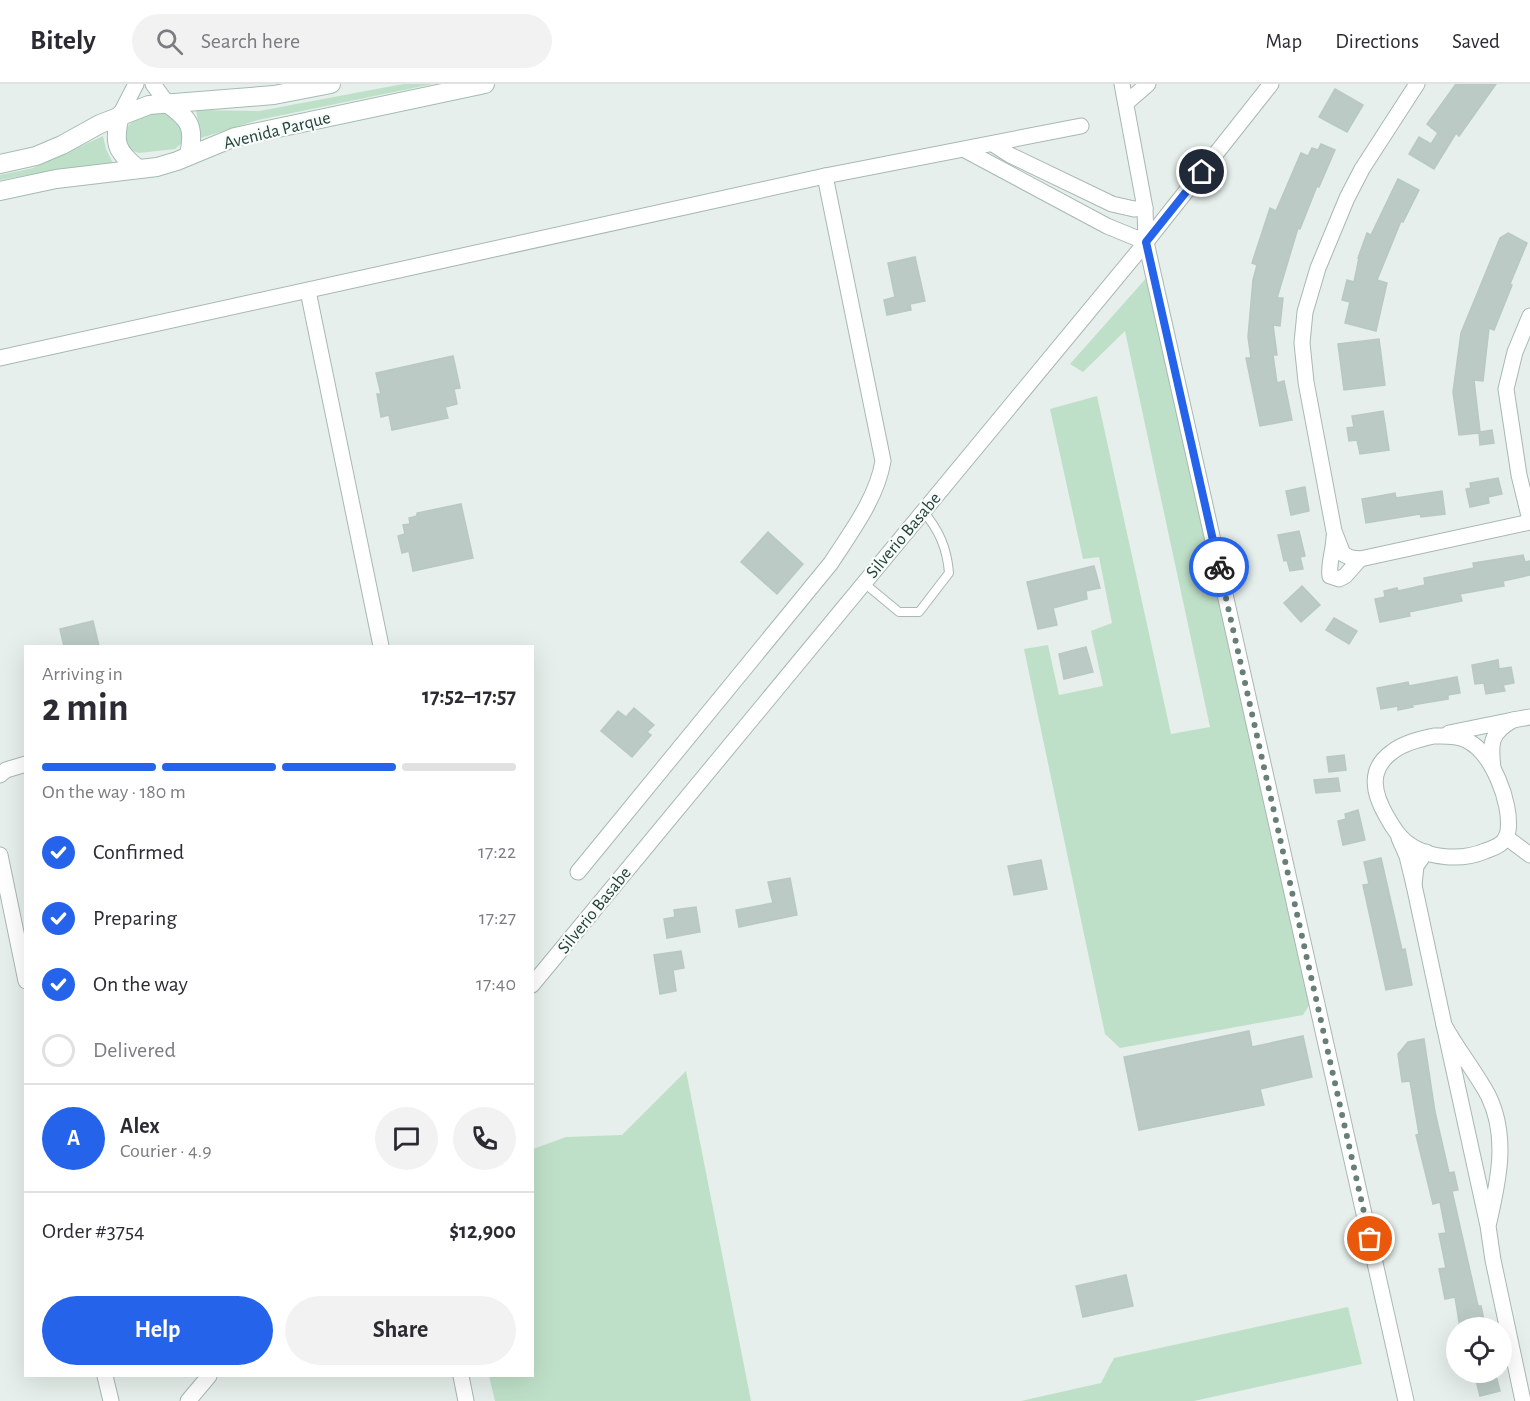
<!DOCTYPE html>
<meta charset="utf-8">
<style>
:root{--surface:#fff;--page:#f2f2f3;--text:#2b2b33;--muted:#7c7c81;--line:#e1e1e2;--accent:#2563eb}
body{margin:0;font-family:"Alegreya Sans",sans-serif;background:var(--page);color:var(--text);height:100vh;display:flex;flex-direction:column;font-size:22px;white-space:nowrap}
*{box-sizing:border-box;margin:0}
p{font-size:20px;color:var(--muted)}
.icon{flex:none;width:33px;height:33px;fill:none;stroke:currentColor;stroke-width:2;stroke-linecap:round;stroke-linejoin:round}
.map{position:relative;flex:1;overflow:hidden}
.details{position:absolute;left:24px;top:561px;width:510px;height:732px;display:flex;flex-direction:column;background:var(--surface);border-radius:0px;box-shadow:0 6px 24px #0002}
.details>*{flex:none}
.tools{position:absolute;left:1446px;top:1233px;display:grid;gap:12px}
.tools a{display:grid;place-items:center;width:66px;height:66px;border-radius:50%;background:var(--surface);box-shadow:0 6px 24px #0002;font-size:30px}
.pin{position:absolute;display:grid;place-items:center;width:51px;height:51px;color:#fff;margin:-26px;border:3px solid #fff;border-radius:50%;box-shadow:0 2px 6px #0007}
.courier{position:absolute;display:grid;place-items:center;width:60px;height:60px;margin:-30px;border:4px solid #2563eb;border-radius:50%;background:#fff;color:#222;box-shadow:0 2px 8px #0007}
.head em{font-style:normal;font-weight:700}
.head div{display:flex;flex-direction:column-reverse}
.head{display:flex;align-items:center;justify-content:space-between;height:102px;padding:0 18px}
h1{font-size:39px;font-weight:700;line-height:45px}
.bar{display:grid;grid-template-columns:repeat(4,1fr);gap:9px 6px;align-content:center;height:72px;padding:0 18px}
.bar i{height:8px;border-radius:4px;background:var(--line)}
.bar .on{background:var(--accent)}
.bar p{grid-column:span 4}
.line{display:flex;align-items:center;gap:15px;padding:0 18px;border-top:2px solid var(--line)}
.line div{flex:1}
.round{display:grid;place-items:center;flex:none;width:63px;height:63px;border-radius:32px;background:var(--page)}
ol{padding:0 18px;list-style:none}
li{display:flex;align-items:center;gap:18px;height:66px}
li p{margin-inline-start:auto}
li .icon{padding:6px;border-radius:50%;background:var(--accent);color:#fff;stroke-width:4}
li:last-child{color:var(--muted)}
li i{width:33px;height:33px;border:3px solid var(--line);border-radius:50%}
.primary-button{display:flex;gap:12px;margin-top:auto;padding:12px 18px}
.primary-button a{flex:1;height:69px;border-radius:36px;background:var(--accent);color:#fff;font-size:24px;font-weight:700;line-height:69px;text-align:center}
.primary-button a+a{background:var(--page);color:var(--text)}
header{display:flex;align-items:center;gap:36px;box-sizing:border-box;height:84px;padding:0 30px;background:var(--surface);border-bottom:2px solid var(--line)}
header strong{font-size:28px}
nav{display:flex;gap:33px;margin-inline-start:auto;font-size:21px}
.search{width:420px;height:54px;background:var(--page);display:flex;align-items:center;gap:15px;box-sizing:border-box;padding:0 21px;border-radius:33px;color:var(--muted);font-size:22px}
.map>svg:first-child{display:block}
.green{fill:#bfe0c8}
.building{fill:#bbcac4;stroke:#b8c9c2;stroke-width:1.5}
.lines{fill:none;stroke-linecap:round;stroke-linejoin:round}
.lane-casing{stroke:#a8b8b2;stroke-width:10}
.street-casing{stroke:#a8b8b2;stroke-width:17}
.secondary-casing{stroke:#a4bbb3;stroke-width:20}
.lane{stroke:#fff;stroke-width:8}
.street{stroke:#fff;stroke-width:15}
.secondary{stroke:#fff;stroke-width:18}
.done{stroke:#687f78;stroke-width:6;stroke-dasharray:0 10.8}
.route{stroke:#2563eb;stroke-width:8}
.labels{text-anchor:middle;stroke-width:4.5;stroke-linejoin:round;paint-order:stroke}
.street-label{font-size:18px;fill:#24423a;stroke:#f7fbf9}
</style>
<header>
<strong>Bitely</strong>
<div class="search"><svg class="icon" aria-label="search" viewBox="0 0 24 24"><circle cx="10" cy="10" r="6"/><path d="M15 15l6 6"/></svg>Search here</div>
<nav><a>Map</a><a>Directions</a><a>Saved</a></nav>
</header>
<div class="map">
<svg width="1530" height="1317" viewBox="0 0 1530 1317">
<rect width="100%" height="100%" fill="#e6efeb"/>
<g class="green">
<path d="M403,0H433L258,36L201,54L196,26L259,27Z"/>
<path d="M165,27L182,36L183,58L175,65L139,69L129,66C114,37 143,31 165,27Z"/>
<path d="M103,52L106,65L113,79L33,90L0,96V91L33,84Z"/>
<path d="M1156,183L1314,913L1303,931L1120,964L1105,950L1024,565L1048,561L1059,611L1103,602L1091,547L1112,539L1099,473L1083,475L1050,325L1097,312L1171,650L1210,643L1125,247L1083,288L1070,280Z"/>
<path d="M686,987L751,1317H495L489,1292H532L533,1065L566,1053L622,1051Z"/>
<path d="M1348,1223L1362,1280L1194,1317H1021L1101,1299L1114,1274Z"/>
</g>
<g class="building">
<path d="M1456,0H1496L1459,52L1456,49L1434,85L1409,70L1419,53L1431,60L1438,49L1427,40Z"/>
<path d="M1335,5L1363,21L1347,48L1319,33Z"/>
<path d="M1321,60L1335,66L1319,103L1317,102L1300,145L1298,144L1277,214H1283L1280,242L1273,241L1277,271H1273L1277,299L1284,297L1292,336L1260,342L1246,274H1251L1248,253L1253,196L1257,181L1252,179L1270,124L1276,127L1301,69L1308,72L1312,64L1318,66Z"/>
<path d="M1398,95L1419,106L1403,138L1401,137L1377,196L1387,199L1376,247L1345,239L1350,218L1342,216L1347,196L1354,198L1359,174H1358L1367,149L1371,151Z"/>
<path d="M1508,149L1527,159L1510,200L1512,201L1494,246L1489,244L1483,297L1474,296L1480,348L1492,346L1494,359L1480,361L1479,349L1459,351L1453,308L1461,249L1500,154Z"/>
<path d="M915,173L925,217L910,220L911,226L887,231L884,216L895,213L888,179Z"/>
<path d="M1379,255L1385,301L1344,306L1338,260Z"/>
<path d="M453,272L460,304L454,305L457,320L445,323L448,334L392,346L389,331L381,333L377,310H381L376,289Z"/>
<path d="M1383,327L1389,366L1360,370L1357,356L1349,357L1347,344L1354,343L1352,332Z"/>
<path d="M1498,394L1502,410L1488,413L1489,419L1470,423L1466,405L1471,404L1470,399Z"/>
<path d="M1305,403L1309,427L1291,431L1286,407Z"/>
<path d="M1442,407L1445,430L1421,433L1420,430L1366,439L1362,415L1395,409L1396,414Z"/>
<path d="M461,420L473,474L413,487L409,467L402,469L398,452L405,450L403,441L410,440L409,434L417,432V429Z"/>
<path d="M1299,447L1305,472L1300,473L1303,485L1290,487L1287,476L1284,477L1278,451Z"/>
<path d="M768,448L803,480L777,510L741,478Z"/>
<path d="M1523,471L1525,478L1530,477V491L1503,497L1504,502L1460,510L1462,517L1409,528L1410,532L1380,538L1375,515L1385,513L1384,507L1397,504L1398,507L1425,501L1424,494L1474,484L1473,479Z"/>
<path d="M1094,482L1100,504L1086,507L1087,515L1053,524L1057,541L1038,545L1027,498Z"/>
<path d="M1302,502L1320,521L1301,538L1284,519Z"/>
<path d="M1334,534L1357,547L1349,560L1326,546Z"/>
<path d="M93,537L99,562H64L60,545Z"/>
<path d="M1086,563L1093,588L1064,595L1059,570Z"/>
<path d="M1498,576L1499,585L1511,583L1514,599L1503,601L1505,607L1486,610L1484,599L1475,600L1472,581Z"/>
<path d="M1457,593L1460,609L1448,611V615L1412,621L1413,623L1398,626V622L1381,625L1377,604L1408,598L1409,602Z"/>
<path d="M634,624L654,641L647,648L651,651L632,673L601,647L618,627L626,633Z"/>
<path d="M1344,671L1346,686L1329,688L1327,673Z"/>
<path d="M1338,694L1340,707L1316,709L1314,696Z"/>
<path d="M1358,726L1365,756L1343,761L1338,737L1346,735L1345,730Z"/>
<path d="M1381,774L1402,866L1405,865L1412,901L1386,906L1363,801L1369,800L1364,778Z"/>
<path d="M1041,776L1047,805L1014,811L1008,782Z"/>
<path d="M790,794L797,831L739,843L736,826L773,819L768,798Z"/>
<path d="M696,823L700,848L667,854L664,835L675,833L674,826Z"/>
<path d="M681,867L684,884L673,886L676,907L660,910L654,871Z"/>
<path d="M1249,947L1252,963L1303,952L1312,993L1260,1005L1264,1021L1139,1046L1124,973Z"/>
<path d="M1424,955L1435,1028L1449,1089L1454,1088L1458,1106L1452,1107L1478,1222H1481L1485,1241L1484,1244H1460L1455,1213L1445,1215L1439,1185L1446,1184L1439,1150L1446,1149L1440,1118L1433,1120L1416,1051L1419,1050L1410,997L1402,998L1398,970L1408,958Z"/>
<path d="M1126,1191L1133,1222L1083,1233L1076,1202Z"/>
<path d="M1474,1288H1495L1500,1307L1480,1312Z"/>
</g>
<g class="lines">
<defs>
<path id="lane" d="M864,499L899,528H919L949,489C947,464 939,446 923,427"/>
<g id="street">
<path d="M153,0L167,19"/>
<path d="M1122,0L1145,124L1146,158L1406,1317"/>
<path d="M1417,0L1362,85L1347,114L1318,184L1305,228L1302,259L1306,298L1334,447L1343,470L1351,474L1360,475L1530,438"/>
<path d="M1126,19L1148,0"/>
<path d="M120,31L136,0"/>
<path d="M993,60L1010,71L1112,120L1134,125L1145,124"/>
<path d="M965,66L1107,142L1146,158"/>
<path d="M308,207L381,562"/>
<path d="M1530,232L1515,268L1506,305L1519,391L1530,436"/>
<path d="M0,274L825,92L1081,42"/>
<path d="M1334,453C1334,466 1328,480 1330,492L1339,495L1345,492L1360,475"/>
<path d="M1513,636L1530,633"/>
<path d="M1449,649L1513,636C1490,649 1490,659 1493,684"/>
<path d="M1434,652C1445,652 1456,651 1466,656C1492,668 1512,719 1508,747C1506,760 1496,763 1485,767C1462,777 1427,775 1406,758C1398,752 1392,742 1387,733C1374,711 1367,686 1392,668C1403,659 1420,655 1434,652Z"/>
<path d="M0,691L6,686L26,680"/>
<path d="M1506,753L1530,771"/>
<path d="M1399,754L1407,772L1414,801L1416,782L1426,768"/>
<path d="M0,771L26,897"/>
<path d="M578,788L831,479C851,448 877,414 883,377L825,92"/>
<path d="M1414,801L1444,941"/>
<path d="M532,901L1146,158L1271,0"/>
<path d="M1488,1142C1498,1099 1509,1053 1488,1011C1475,987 1457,965 1444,941L1488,1142L1493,1176L1523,1317"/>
<path d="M105,1292L111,1317"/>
<path d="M461,1292L466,1317"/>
<path d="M188,1317L209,1292"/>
</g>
<g id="secondary">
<path d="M167,19C190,35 195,43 189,71"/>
<path d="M120,31C113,59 116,67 138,85"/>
<path d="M0,80L36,72L62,61L100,40L149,21L274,11L331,0"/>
<path d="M0,107L56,95L157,83L177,77L235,53L485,0"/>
</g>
</defs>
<use href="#lane" class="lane-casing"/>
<use href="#street" class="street-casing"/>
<use href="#secondary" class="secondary-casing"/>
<use href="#lane" class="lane"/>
<use href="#street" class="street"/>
<use href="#secondary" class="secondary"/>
</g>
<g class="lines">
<path class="done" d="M1219,483L1370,1155"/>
<path class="route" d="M1202,88L1146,158L1219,483"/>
</g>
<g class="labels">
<g class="street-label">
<text transform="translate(277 46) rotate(-14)" y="6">Avenida Parque</text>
<text transform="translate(903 451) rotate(-50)" y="6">Silverio Basabe</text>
<text transform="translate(594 826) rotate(-51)" y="6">Silverio Basabe</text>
</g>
</g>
</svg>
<div class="tools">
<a><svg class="icon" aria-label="locate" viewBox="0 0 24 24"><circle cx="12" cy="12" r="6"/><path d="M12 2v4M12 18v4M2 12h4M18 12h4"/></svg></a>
</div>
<div class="pin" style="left:1370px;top:1155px;background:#ea580c"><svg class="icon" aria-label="bag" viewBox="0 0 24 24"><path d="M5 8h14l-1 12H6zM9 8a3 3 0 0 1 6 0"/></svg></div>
<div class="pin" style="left:1202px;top:88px;background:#1f2937"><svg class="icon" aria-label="home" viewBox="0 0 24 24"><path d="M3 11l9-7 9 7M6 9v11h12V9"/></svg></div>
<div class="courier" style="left:1219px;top:483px"><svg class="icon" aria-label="bike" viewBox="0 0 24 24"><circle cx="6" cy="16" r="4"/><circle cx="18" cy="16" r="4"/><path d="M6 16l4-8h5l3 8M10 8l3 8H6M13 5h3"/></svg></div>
<section class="details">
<div class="head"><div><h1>2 min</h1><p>Arriving in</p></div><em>17:52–17:57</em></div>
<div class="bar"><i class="on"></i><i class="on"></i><i class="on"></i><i></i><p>On the way · 180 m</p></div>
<ol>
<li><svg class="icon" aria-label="check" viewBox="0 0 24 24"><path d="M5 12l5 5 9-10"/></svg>Confirmed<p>17:22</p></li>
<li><svg class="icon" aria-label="check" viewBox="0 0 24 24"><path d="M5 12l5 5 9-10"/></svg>Preparing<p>17:27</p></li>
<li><svg class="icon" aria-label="check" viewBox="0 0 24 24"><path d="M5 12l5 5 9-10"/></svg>On the way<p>17:40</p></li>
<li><i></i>Delivered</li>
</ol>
<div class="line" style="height:108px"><b class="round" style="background:var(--accent);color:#fff">A</b><div><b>Alex</b><p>Courier · 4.9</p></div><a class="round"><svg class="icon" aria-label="chat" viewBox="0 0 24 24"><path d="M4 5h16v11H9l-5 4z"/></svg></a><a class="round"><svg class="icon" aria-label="phone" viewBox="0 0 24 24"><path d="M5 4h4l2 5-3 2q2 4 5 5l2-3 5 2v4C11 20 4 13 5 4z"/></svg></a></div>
<div class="line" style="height:78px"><div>Order #3754</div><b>$12,900</b></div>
<div class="primary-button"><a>Help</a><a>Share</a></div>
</section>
</div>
